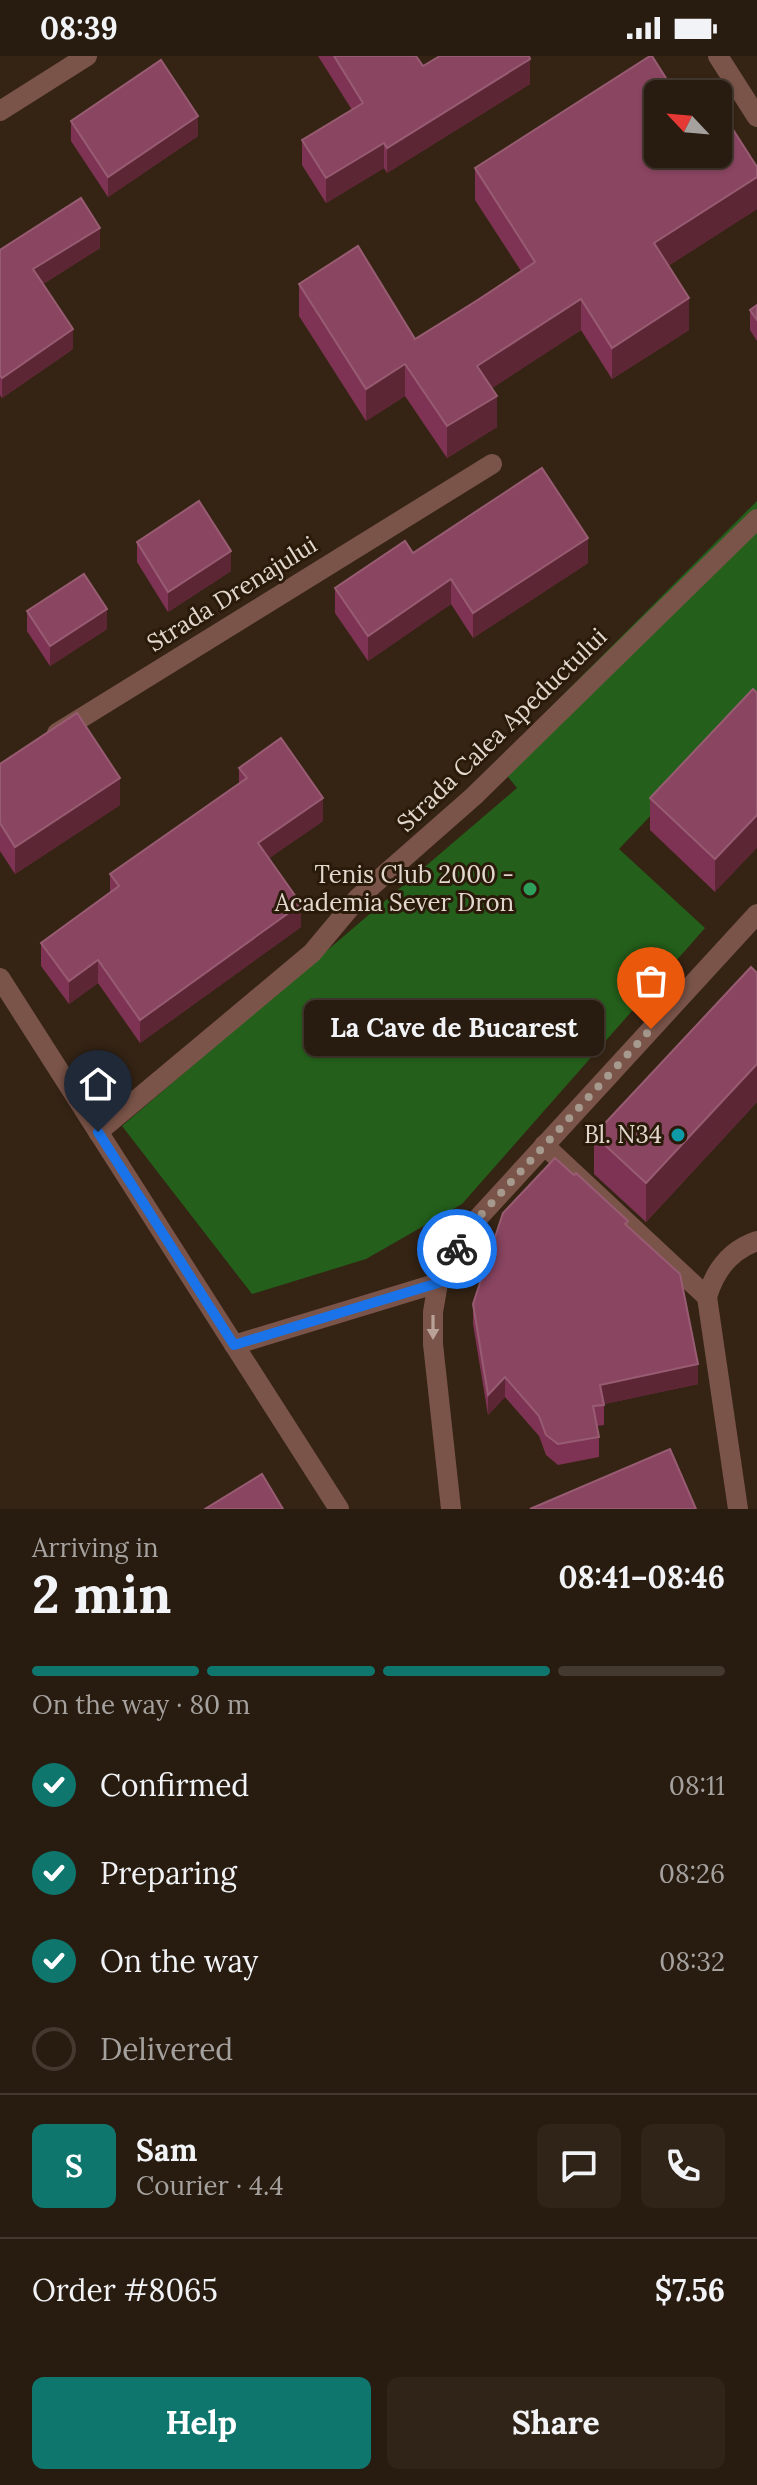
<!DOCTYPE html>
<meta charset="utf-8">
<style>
:root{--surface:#281b0f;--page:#302418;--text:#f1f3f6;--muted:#a5a19e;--line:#44392f;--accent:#0f766e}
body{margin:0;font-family:Lora,serif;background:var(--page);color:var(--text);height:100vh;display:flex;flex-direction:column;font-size:30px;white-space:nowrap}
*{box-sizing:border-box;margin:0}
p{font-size:26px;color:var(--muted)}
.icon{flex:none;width:44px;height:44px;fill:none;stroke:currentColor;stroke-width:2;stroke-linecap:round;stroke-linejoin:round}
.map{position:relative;height:1453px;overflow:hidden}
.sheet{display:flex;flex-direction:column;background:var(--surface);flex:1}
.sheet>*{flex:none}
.needle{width:52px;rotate:296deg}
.fabs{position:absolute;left:644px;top:24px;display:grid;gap:16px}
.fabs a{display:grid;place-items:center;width:88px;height:88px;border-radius:12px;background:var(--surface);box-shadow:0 2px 6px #0004,0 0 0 2px var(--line);font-size:40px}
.pin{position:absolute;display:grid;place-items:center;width:68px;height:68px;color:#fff;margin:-82px -34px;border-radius:50% 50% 50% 0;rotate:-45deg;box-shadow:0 0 8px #0007}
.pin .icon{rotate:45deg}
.courier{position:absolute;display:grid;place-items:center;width:80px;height:80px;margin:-40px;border:6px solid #1a73e8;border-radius:50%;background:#fff;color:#222;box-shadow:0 2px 10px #0007}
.bubble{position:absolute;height:56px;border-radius:12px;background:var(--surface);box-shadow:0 2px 6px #0004,0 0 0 2px var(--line);font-size:26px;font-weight:700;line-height:56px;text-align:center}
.overview em{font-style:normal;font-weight:700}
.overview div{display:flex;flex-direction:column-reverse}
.overview{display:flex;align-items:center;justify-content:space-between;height:136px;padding:0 32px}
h1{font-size:52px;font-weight:700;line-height:60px}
.bar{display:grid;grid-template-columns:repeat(4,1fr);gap:12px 8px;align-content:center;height:96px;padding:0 32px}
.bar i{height:10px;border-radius:6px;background:var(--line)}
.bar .selected{background:var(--accent)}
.bar p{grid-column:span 4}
.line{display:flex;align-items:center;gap:20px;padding:0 32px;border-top:2px solid var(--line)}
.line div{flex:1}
.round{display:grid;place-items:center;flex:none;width:84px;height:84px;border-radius:12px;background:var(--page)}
ol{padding:0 32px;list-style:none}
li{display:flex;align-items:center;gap:24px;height:88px}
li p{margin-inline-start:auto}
li .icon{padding:8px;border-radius:50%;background:var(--accent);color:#fff;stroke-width:4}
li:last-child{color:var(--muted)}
li i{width:44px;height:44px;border:4px solid var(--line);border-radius:50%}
.primary-button{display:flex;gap:16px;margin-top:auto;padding:16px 32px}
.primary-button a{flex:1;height:92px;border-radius:12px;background:var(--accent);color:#fff;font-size:32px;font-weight:700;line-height:92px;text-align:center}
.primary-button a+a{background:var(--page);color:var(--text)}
.status{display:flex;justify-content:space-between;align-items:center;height:56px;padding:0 40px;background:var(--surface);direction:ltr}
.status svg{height:22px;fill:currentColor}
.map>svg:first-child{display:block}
.green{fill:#24601b}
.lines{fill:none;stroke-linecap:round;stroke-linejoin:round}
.lane{stroke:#7a5449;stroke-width:20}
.street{stroke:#7a5449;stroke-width:20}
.wall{fill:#7f3354}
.shaded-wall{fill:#5d2635}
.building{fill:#8a4561;stroke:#985c72;stroke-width:2}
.oneway{fill:#b9a399}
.done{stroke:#a6998d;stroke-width:8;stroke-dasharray:0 14.4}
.route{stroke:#1a73e8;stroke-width:10}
.leisure-dot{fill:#2e9e5b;stroke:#2a1a0a;stroke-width:3}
.culture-dot{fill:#0f9aa8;stroke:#2a1a0a;stroke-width:3}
.labels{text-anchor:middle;stroke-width:6;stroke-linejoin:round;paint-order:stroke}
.street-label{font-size:24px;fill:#e3d8ce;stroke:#2a1a0a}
.poi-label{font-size:24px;fill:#e3d8ce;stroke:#2a1a0a;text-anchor:end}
</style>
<div class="status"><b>08:39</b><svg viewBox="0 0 49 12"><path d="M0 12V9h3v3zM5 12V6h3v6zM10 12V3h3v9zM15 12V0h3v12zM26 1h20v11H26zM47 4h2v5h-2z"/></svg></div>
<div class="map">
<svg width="757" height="1453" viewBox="0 0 757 1453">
<rect width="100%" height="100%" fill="#352414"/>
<path class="green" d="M757,445V647L619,793L705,872L462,1148L366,1203L252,1238L122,1070L517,732L496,706Z"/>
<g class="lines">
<g class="lane">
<path d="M0,55L87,0"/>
<path d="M57,677L492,408"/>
<path d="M544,1089L707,1241"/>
</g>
<g class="street">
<path d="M718,0L757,61"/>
<path d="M0,922L339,1453"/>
<path d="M98,1076L312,897L358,842L474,740L757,463"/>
<path d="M234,1289L438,1227"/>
<path d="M451,1453L433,1288V1256L438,1227L468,1173L757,858"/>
<path d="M738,1453L707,1241C715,1214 730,1194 757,1185"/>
</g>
</g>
<g class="wall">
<path d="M318,0H416L423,10L530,28L387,117L384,112L326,147L302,109V84L352,54Z"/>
<path d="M71,65L198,80L108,141L71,85Z"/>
<path d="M658,98L757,111V153L668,210L689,274L612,323L581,274L492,332L497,371L447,402L405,340L366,365L299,260V228L415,283L521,215L475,144V112Z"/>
<path d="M100,192L43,228L73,293L2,342L0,339V194Z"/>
<path d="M757,249V285L750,274V254Z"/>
<path d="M137,486L231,515L168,556L137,506Z"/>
<path d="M413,497L588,507L473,582L451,548L368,605L335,557V532Z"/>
<path d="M27,555L107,573L50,610L27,575Z"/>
<path d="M753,633L715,836L650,774V742Z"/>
<path d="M0,708L120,749L15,818L0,795Z"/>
<path d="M239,712L323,765L269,802L301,871L140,987L98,927L69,948L41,910V887L110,836V818L239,727Z"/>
<path d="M757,917V1046L646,1166L594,1118V1079Z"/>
<path d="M628,1170L698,1328L604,1348V1369L597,1370L599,1381V1401L558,1409L546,1399L539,1380L505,1341L488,1359L473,1268V1248Z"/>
</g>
<g class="shaded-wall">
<path d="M530,3V28L387,117V92Z"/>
<path d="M198,60V80L108,141V121Z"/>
<path d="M384,87V112L326,147V122Z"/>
<path d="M757,121V153L654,219V187Z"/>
<path d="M100,172V192L33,234V213Z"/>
<path d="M689,242V274L612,323V292Z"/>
<path d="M581,243V274L477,342V310Z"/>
<path d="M73,273V293L2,342V322Z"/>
<path d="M405,308V340L366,365V333Z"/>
<path d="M497,340V371L447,402V370Z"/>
<path d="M588,482V507L473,582V557Z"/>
<path d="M231,495V515L168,556V536Z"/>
<path d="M451,523V548L368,605V580Z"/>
<path d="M107,553V573L50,610V590Z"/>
<path d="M120,722V749L15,818V791Z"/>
<path d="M323,742V765L258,810V787Z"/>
<path d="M757,759V792L715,836V803Z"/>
<path d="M301,848V871L140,987V964Z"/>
<path d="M98,904V927L69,948V925Z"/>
<path d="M757,1008V1046L646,1166V1127Z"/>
<path d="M698,1308V1328L600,1349V1329Z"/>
<path d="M505,1321V1341L488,1359V1339Z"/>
</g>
<g class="building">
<path d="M334,0H416L423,10L440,0H529L530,3L387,92L384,87L326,122L302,84L363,47Z"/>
<path d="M650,0H652L676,38H658V98H718V65L725,61L757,111V121L654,187L689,242L612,292L581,243L477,310L497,340L447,370L405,308L366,333L299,228L358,190L415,283L478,244L535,206L475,112Z"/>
<path d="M161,4L198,60L108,121L71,65Z"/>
<path d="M81,142L100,172L33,213L73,273L2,322L0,319V194Z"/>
<path d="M757,249V264L750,254Z"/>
<path d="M542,412L588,482L473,557L451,523L368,580L335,532L405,485L413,497Z"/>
<path d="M199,445L231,495L168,536L137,486Z"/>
<path d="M84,518L107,553L50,590L27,555Z"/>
<path d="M753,633L757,637V759L715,803L650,742Z"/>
<path d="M77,657L120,722L15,791L0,767V708Z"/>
<path d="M281,682L323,742L258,787L301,848L140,964L98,904L69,925L41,887L119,830L110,818L247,722L239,712Z"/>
<path d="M751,911L757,917V1008L646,1127L594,1079Z"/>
<path d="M555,1102L574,1119L576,1117L628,1165L625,1168L680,1218L698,1308L600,1329L604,1349L593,1350L599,1381L558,1388L546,1379L539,1360L505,1321L488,1339L473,1248L503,1157Z"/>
<path d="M670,1393L696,1453H530Z"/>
<path d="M262,1418L283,1453H205Z"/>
</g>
<defs><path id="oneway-solid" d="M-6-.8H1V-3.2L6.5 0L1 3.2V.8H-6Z" transform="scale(2)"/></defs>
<use class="oneway" href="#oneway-solid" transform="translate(433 1271) rotate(90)"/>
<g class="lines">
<path class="done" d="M457,1193L468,1173L651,973"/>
<path class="route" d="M98,1076L234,1289L438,1227L457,1193"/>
</g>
<circle class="leisure-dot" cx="530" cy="833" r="8"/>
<circle class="culture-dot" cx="678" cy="1079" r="8"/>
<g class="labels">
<g class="street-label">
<text transform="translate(232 538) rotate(-32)" y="8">Strada Drenajului</text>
<text transform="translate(502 674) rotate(-44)" y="8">Strada Calea Apeductului</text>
</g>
<g class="poi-label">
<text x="514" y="827">Tenis Club 2000 -<tspan x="514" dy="28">Academia Sever Dron</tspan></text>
<text x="662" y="1087">Bl. N34</text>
</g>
</g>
</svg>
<div class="fabs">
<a><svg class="needle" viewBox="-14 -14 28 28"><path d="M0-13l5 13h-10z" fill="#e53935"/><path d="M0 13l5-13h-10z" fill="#a5a19e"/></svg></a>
</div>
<div class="pin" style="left:651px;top:973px;background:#ea580c"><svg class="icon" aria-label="bag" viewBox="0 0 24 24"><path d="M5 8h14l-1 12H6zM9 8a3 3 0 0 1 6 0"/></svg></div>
<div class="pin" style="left:98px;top:1076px;background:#1f2937"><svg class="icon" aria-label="home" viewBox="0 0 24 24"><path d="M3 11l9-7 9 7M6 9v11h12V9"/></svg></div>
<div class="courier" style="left:457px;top:1193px"><svg class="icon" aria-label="bike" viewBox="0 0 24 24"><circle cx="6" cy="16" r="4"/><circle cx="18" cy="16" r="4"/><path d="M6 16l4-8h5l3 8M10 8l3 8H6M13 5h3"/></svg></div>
<div class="bubble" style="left:304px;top:944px;width:300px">La Cave de Bucarest</div>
</div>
<section class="sheet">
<div class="overview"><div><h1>2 min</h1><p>Arriving in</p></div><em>08:41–08:46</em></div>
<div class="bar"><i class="selected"></i><i class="selected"></i><i class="selected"></i><i></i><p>On the way · 80 m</p></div>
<ol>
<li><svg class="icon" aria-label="check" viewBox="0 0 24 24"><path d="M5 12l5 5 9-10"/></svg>Confirmed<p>08:11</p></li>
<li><svg class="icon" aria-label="check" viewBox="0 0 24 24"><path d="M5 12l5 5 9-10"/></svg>Preparing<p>08:26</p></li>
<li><svg class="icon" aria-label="check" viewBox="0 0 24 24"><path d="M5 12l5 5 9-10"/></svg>On the way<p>08:32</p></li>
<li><i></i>Delivered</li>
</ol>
<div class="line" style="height:144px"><b class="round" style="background:var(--accent);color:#fff">S</b><div><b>Sam</b><p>Courier · 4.4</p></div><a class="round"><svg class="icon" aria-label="chat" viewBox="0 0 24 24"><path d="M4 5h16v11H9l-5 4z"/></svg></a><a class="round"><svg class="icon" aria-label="phone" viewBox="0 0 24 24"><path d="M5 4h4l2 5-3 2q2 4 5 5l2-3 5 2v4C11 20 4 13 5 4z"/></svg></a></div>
<div class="line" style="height:104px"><div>Order #8065</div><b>$7.56</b></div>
<div class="primary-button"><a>Help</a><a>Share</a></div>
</section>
